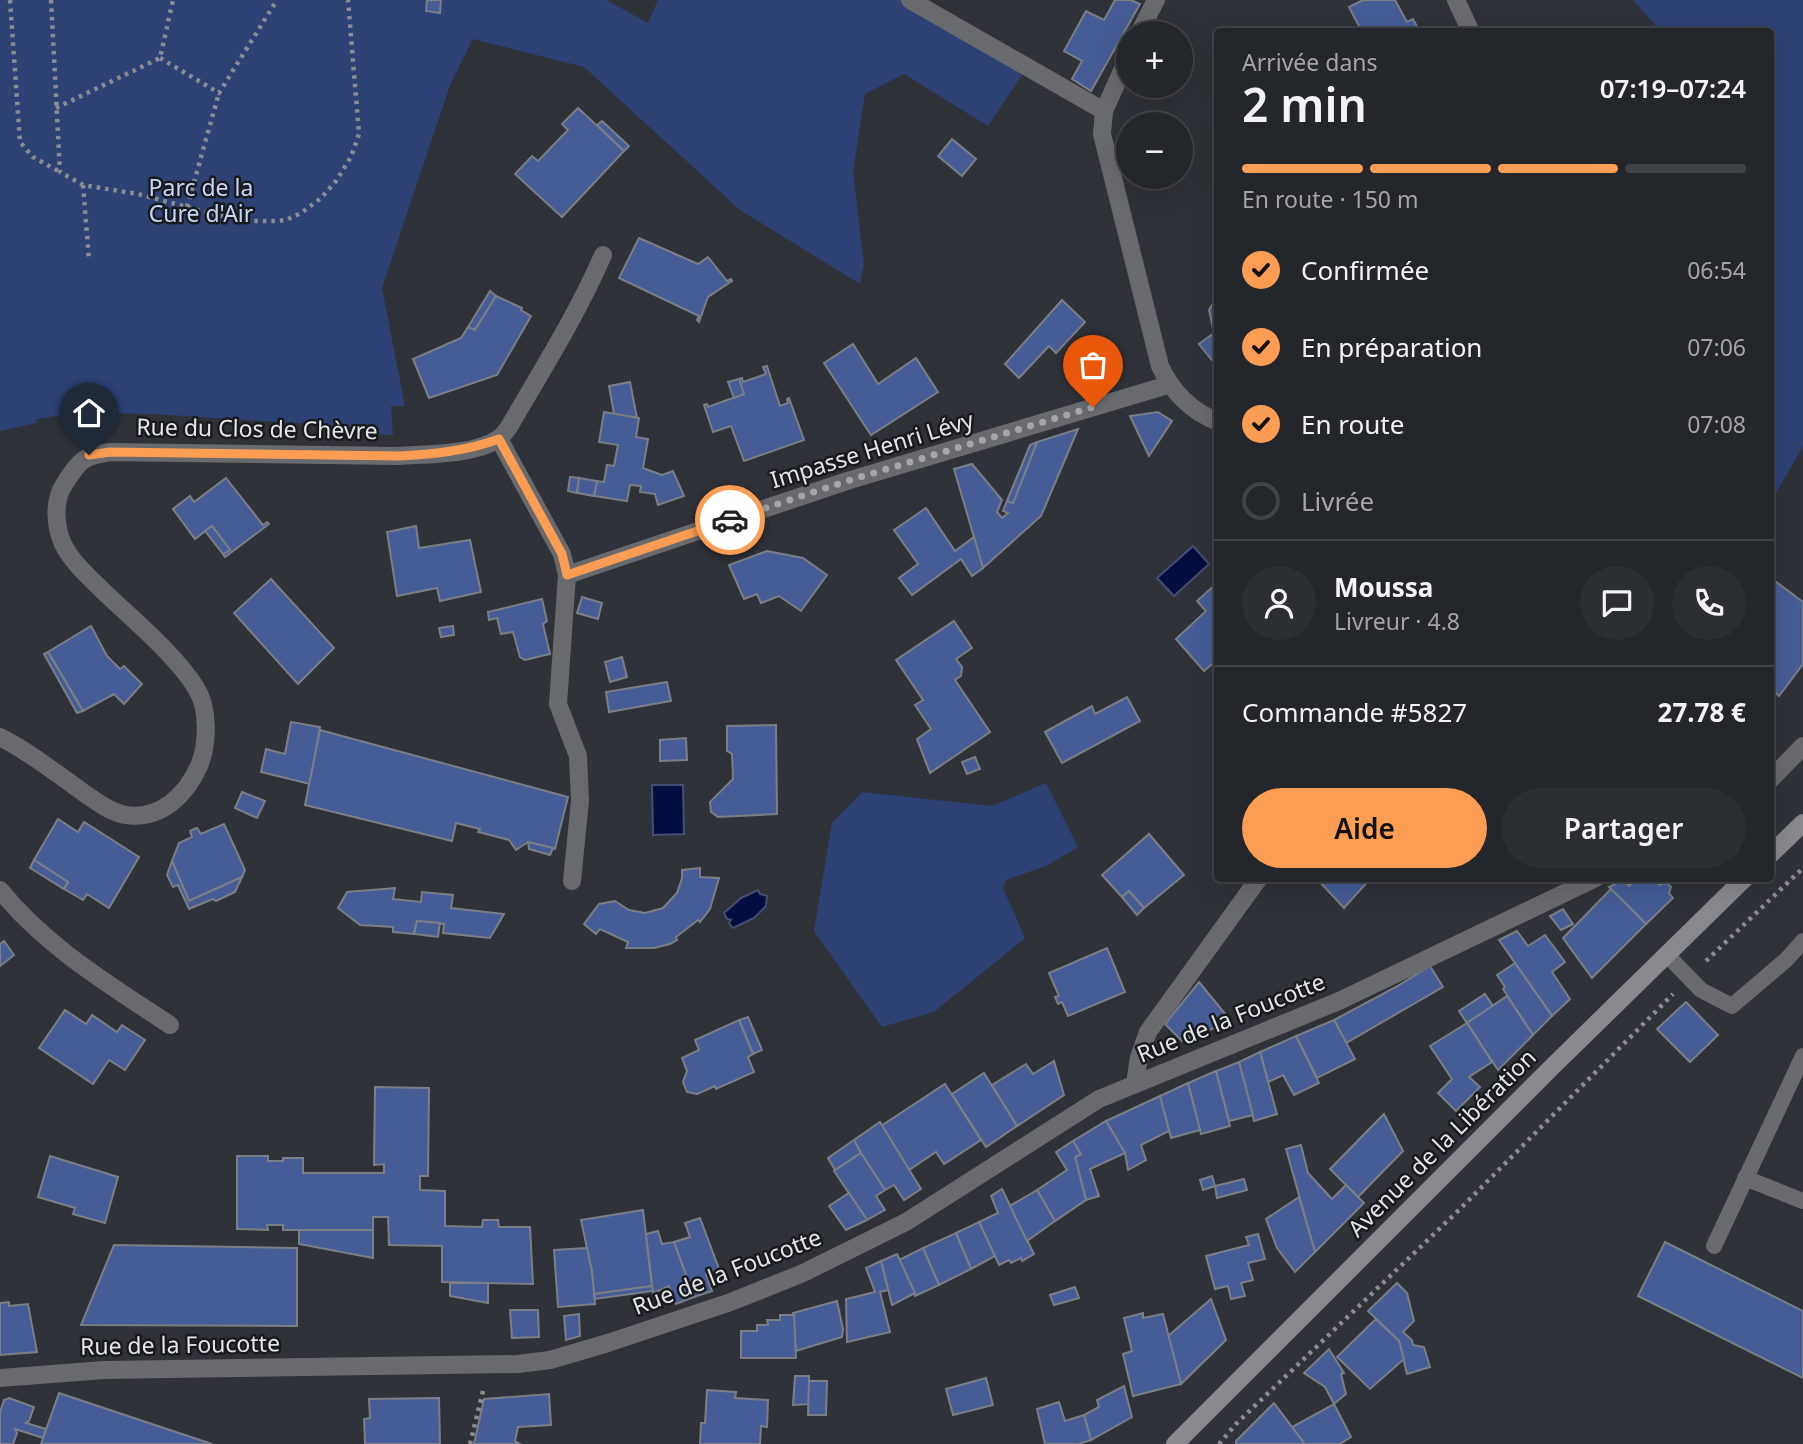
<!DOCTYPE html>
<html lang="fr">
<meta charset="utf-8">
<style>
:root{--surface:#23262a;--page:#2b2e32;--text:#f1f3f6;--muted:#a3a5a8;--line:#404347;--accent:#fc9d53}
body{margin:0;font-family:"Noto Sans",sans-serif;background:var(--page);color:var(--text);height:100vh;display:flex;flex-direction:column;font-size:26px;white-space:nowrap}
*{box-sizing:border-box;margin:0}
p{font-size:23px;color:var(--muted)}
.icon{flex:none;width:38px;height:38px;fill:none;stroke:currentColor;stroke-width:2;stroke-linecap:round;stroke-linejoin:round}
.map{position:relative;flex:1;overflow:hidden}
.sheet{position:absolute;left:1214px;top:28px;width:560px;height:854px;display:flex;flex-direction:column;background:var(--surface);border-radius:7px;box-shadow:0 7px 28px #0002,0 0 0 2px var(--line)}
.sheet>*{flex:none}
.tools{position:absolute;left:1116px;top:21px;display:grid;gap:14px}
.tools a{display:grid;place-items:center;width:77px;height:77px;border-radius:50%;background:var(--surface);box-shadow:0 7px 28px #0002,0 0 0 2px var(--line);font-size:35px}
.pin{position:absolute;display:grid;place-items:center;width:60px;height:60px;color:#fff;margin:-72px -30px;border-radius:50% 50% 50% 0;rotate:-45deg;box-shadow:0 0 7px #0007}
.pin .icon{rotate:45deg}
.courier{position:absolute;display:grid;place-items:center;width:70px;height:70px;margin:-35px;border:5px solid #fc9d53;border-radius:50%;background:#fff;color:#222;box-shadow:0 2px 9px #0007}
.head em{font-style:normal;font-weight:600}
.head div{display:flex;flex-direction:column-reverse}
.head{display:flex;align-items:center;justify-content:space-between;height:119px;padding:0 28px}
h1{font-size:46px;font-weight:600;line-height:52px}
.bar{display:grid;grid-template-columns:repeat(4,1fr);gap:10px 7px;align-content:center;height:84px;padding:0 28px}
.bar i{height:9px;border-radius:5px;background:var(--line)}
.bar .active{background:var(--accent)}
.bar p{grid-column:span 4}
.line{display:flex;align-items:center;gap:18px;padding:0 28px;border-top:2px solid var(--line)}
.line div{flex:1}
.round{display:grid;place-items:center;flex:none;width:74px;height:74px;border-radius:37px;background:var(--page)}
ol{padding:0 28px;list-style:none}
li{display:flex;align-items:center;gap:21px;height:77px}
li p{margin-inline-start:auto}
li .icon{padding:7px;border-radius:50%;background:var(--accent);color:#111;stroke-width:4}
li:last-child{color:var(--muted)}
li i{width:38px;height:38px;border:4px solid var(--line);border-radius:50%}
.button{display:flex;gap:14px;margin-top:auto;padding:14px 28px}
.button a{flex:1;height:80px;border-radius:42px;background:var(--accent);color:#111;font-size:28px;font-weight:600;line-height:80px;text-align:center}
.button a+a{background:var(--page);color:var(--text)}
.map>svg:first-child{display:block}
.green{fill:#2e4175}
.water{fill:#040e41;stroke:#474e73;stroke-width:2}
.building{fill:#465c96;stroke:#7b7e85;stroke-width:2}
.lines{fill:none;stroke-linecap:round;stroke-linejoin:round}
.path{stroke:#8b8d92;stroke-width:4.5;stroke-dasharray:3.5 5;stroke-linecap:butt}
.service{stroke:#686a6d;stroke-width:16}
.minor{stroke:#686a6d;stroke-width:18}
.secondary{stroke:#87898e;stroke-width:18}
.done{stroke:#a5a6ab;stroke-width:7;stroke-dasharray:0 12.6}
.route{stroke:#fc9d53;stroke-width:9}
.labels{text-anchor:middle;stroke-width:5;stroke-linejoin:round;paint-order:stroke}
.park-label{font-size:23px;fill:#c6d5f8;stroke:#191a1d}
.street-label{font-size:23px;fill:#e4e5e9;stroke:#191a1d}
</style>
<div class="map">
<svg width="1803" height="1444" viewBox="0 0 1803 1444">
<rect width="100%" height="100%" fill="#2f3238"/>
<g class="green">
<path d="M0,0H606L648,23L658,0H901L1022,75L988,126L904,74L865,94L853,172L864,264L860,284L740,210L584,67L473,39L450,85L382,288L405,406H391L393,435L374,434L373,428L153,414L78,413L36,419L37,423L0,431Z"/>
<path d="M1633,0H1803V446L1771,502V32L1654,31L1655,25Z"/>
<path d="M1046,783L1078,847L1046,866L1006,880L1003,888L1025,938L934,1012L882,1027L814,931L832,823L862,792L992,806Z"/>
</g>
<g class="water">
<path d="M1193,546L1209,564L1174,596L1157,578Z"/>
<path d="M652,785H683L684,834L653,835Z"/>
<path d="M758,890L760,894L767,896L766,906L754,918L733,928L729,923L731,920L727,919L724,913L741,898Z"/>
</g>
<g class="building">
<path d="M427,0H441L440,13L426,11Z"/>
<path d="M1115,0H1131L1140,4L1091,91L1072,79L1082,61L1064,51L1086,11L1104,20Z"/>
<path d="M1363,0H1395L1407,22L1413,19L1420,32H1362L1349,7Z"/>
<path d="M578,108L624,151L562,217L515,174L532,156L538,161L568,130L562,124Z"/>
<path d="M602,121L629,146L624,151L597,125Z"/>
<path d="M952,139L976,159L962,176L938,156Z"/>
<path d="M639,238L698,264L708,257L727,281L731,279L732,281L708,297L699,322L697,320L699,316L619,278Z"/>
<path d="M490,291L496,296L475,330L468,327Z"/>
<path d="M1218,295V368L1199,344L1214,333L1209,310Z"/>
<path d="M496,296L522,308L521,310L531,316L497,375L429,398L413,359L461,338L468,327L475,330Z"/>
<path d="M1062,300L1085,322L1056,353L1049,346L1019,378L1005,364Z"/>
<path d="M853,344L878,384L916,358L938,392L871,435L824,363Z"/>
<path d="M767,366L780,406L788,403L787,399L789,398L804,440L744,461L731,426L713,432L704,405L707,404L708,407L744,394L739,379L742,378L743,382L766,374L763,367Z"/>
<path d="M739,379L744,394L734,398L728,382Z"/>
<path d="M630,382L637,418L614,414L609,386Z"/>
<path d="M604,412L639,418L636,437L648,439L643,468L662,475L673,471L684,496L658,505L655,494L640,492L641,486L630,485L627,501L594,496L597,481L604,482L607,465L614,466L618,445L599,442Z"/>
<path d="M1158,412L1172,421L1149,456L1130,416Z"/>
<path d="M1078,429L1041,516L983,568L954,469L972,464L1002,500L997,512L1002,518L1008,513L1003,511L1007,501L1013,503L1037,442Z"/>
<path d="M1037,442L1015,498L1013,503L1007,501L1030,445Z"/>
<path d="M570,477L579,478L577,493L568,491Z"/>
<path d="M226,478L263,525L267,522L269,524L225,557L223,554L230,550L212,526L195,539L173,509L190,496L194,502Z"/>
<path d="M579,478L597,481L594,496L577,493Z"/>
<path d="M926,508L955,551L974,537L983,568L972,576L961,559L912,595L899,578L918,564L894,530Z"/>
<path d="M212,526L230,550L223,554L205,531Z"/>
<path d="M416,526L419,548L470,540L481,592L440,601L437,588L397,596L387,532Z"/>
<path d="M767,551L803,558L827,575L801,611L779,596L761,603L757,594L744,599L729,565Z"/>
<path d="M1771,578L1803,602V664L1779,696L1771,689Z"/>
<path d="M271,579L334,648L298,684L234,613Z"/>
<path d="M1218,582V659L1204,671L1176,639L1206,611L1197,601Z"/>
<path d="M582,597L602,603L598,619L577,613Z"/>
<path d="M542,599L547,621L543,624L550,654L525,660L520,657L513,632L501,634L497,618L489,620L488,612Z"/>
<path d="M954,621L972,648L956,659L962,667L961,676L955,680L990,732L930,773L917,739L931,729L915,705L923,700L896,660Z"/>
<path d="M91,626L107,656L120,669L124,666L142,684L124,704L114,694L83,711L48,652Z"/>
<path d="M453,626L454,635L441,637L439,628Z"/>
<path d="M48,652L83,711L77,713L44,654Z"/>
<path d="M622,657L627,677L610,682L605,662Z"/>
<path d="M667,682L671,701L609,712L606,692Z"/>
<path d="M1127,697L1140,721L1062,763L1045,732L1092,706L1095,714Z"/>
<path d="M291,722L320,727L310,784L261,772L266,749L285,754Z"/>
<path d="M776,725L777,814L718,817L711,812L710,802L733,779L732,754L727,751V726Z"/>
<path d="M320,730L568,797L555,849L528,842L516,850L509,840L478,832L480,829L456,823L452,841L305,805Z"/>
<path d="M686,738L687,760L660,761V740Z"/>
<path d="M975,757L980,769L967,774L962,762Z"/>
<path d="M242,792L265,801L257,818L235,808Z"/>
<path d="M58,819L78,832L84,822L139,857L109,908L87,894L83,900L64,889L68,882L34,860Z"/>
<path d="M224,824L245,870L242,877L189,901L172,861L179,843L192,837L190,831L194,829L197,828L201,834Z"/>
<path d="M1149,834L1184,875L1144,908L1129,891L1122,897L1102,875Z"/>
<path d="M528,842L553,848L550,855L529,849Z"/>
<path d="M34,860L68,882L64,889L30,868Z"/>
<path d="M172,861L189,901L242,877L235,892L216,901L213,899L189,909L178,885L173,887L167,875Z"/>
<path d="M700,868V877L719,878L710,909L700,922L698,920L676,937L677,940L670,944L654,948H626L628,942L600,929L596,934L584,924L599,904L615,901L629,910L645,913L663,908L677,893L682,878V870Z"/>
<path d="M1316,878H1371L1344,908Z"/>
<path d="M1637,878H1653L1659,885L1667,883L1671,887L1669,893L1673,898L1646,924L1609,887L1623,880L1629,886Z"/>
<path d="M395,888L393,899L421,902L422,892L453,895L451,908L504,914L490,938L443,933L444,924L417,921L414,934L393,932V927L360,925L338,908L347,892Z"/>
<path d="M1611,889L1646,924L1592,978L1563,938Z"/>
<path d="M1129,891L1144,908L1137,915L1122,897Z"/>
<path d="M1563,909L1573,924L1561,930L1550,916Z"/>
<path d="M417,921L440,923L438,937L414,934Z"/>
<path d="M1517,931L1528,946L1545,935L1565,962L1552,972L1570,999L1552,1016L1499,940Z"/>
<path d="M4,941L14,955L0,966V944Z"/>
<path d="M1107,948L1125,992L1068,1016L1062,1002L1058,1004L1055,997L1059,996L1049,973Z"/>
<path d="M1515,963L1552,1016L1533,1035L1503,989L1505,987L1497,975Z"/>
<path d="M1430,966L1443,987L1346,1043L1334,1020L1396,987Z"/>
<path d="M1199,982L1231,1021L1182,1041L1165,1024Z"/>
<path d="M1485,994L1493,1006L1467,1023L1459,1011Z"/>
<path d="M1507,996L1533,1035L1498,1070L1467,1023Z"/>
<path d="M1686,1002L1718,1035L1690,1062L1657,1029Z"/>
<path d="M65,1010L86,1024L92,1015L117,1032L122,1025L145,1040L125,1070L109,1060L93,1084L39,1048Z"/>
<path d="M748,1017L762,1050L753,1054L739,1020Z"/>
<path d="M739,1020L753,1054L748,1057L754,1072L716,1089L715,1086L697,1094L687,1092L683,1082L687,1071L682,1058L699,1050L695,1040Z"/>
<path d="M1334,1020L1355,1059L1317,1078L1296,1036Z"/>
<path d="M1467,1023L1492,1062L1469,1077L1480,1087L1456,1111L1438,1093L1452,1079L1430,1046Z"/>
<path d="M1296,1036L1319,1083L1294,1095L1283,1075L1268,1082L1260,1052Z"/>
<path d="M1260,1052L1277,1114L1254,1121L1239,1062Z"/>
<path d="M1054,1061L1064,1095L1017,1126L992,1085L1026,1064L1033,1074Z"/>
<path d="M1239,1062L1253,1115L1229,1121L1216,1071Z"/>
<path d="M1216,1071L1230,1126L1201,1134L1188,1083Z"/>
<path d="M984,1073L1017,1126L986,1147L952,1094Z"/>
<path d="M1188,1083L1200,1130L1171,1138L1160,1096Z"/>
<path d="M945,1084L981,1140L944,1164L936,1152L909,1170L881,1126Z"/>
<path d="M375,1087L429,1088L428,1176H420V1190L445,1191V1226L482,1227L483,1220H498L499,1227H530L533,1284L442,1282V1246L389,1245L388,1217H373V1230H283V1225H267L268,1230L237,1229V1156H268V1161H283V1158H303V1173H384V1164L374,1165Z"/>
<path d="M1160,1096L1169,1131L1141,1145L1146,1160L1128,1170L1125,1153L1106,1121Z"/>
<path d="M1384,1114L1403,1151L1358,1197L1330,1169Z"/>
<path d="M1106,1121L1125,1153L1090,1169L1099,1196L1086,1200L1075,1157L1081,1154L1073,1141Z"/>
<path d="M880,1122L921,1189L904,1200L894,1185L885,1190L855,1144L854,1140Z"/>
<path d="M854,1140L861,1153L835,1170L828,1158Z"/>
<path d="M1073,1141L1081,1154L1075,1157L1086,1200L1055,1221L1037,1190L1067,1170L1056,1152Z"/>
<path d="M1301,1145L1308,1173L1332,1199L1346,1185L1364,1203L1315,1252L1286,1149Z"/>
<path d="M861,1153L885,1190L876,1196L885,1210L867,1220L834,1171Z"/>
<path d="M50,1156L118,1177L105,1223L73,1214L75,1208L38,1197Z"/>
<path d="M1212,1176L1215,1186L1203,1190L1200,1180Z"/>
<path d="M1244,1179L1247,1190L1217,1198L1215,1186Z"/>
<path d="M1002,1189L1034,1254L1022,1261L1021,1258L1011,1263L1009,1260L999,1265L979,1222L998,1213L991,1196Z"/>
<path d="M1037,1190L1055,1221L1027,1241L1010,1206Z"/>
<path d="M849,1193L867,1220L846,1230L829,1206Z"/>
<path d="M1299,1197L1315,1252L1295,1272L1277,1248L1266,1219Z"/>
<path d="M643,1210L652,1286L594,1294L592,1272L581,1220Z"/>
<path d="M700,1218L719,1269L706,1274L712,1291L694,1297L674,1242L690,1237L685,1223Z"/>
<path d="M979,1222L995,1256L971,1269L956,1233Z"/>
<path d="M299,1230H373V1258L299,1244Z"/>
<path d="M658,1231L662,1244L674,1242L694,1297L676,1304L669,1286L653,1293L646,1234Z"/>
<path d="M956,1233L971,1269L939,1285L923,1248Z"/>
<path d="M1258,1234L1265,1259L1248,1263L1253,1280L1241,1283L1245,1296L1231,1299L1228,1286L1215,1289L1206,1256L1249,1245L1246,1237Z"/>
<path d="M1665,1242L1803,1311V1378L1638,1296Z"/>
<path d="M114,1245L297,1248V1326L81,1325Z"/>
<path d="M587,1248L592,1272L595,1304L558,1307L554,1250Z"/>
<path d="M923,1248L939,1285L915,1296L899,1260Z"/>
<path d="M897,1254L915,1293L892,1305L881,1261Z"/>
<path d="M881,1261L888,1290L880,1292L890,1332L847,1342L846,1299L875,1292L866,1268Z"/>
<path d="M450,1283H488V1303L450,1296Z"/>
<path d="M1397,1283L1407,1293L1414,1321L1403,1332L1412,1340L1413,1345L1424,1347L1430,1367L1407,1374L1399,1341L1368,1311Z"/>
<path d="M652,1286L653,1291L595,1299L594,1294Z"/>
<path d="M1075,1287L1079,1298L1054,1305L1050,1295Z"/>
<path d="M1211,1299L1226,1340L1181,1384L1168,1336Z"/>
<path d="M837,1301L843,1329L842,1337L796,1351L793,1313Z"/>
<path d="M9,1302V1306L28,1304L37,1352L0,1355V1303Z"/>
<path d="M510,1310H538L539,1337L512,1338Z"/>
<path d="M1143,1313V1318L1163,1314L1181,1384L1133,1396L1123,1354L1132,1351L1124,1318Z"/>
<path d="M579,1314L580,1336L566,1340L564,1316Z"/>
<path d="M780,1315H794L796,1358H741V1331H757V1325H768L767,1320H780Z"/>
<path d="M1376,1319L1399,1341L1404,1359L1370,1389L1337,1357Z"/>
<path d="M1329,1349L1344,1373L1341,1374L1346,1394L1334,1404L1325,1387L1304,1373Z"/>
<path d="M795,1376H809V1404L793,1405Z"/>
<path d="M986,1378L993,1405L953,1415L946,1389Z"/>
<path d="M809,1381H827L826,1415H808Z"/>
<path d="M1124,1386L1132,1417L1091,1440L1084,1415L1099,1407L1097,1400Z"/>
<path d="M707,1390L736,1392L735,1398L768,1400L767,1427L761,1426L760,1444H700L701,1423H705Z"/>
<path d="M59,1393L212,1444H41Z"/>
<path d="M549,1394L551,1425L518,1427L515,1441L520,1444H474L484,1399Z"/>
<path d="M9,1398L34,1407L29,1421L26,1423L46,1429L43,1438L15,1429L17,1433L13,1444H0V1412L4,1400Z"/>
<path d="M439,1398L440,1444H365L364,1419L370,1418L369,1399Z"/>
<path d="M1059,1402L1065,1421L1084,1415L1091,1440L1078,1444H1045L1037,1409Z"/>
<path d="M1274,1403L1305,1444H1236V1441Z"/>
<path d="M1334,1404L1351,1437L1340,1444H1305L1292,1427Z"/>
</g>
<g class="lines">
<g class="path">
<path d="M10,0L20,142L33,157L60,172"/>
<path d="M51,0L60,172L83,185L138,194L217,215L253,221H273L286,220L301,213L320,199L336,181L351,157L359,134L348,0"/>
<path d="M160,58L219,93L277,0"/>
<path d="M56,108L160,58L173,0"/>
<path d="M83,185L89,260"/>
<path d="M187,207L219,93"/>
<path d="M1706,961L1803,868"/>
<path d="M470,1444L484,1387"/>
<path d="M1219,1444L1236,1424L1459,1210L1673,994"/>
</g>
<g class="service">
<path d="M1666,954L1701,990L1732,1006L1786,960L1803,941"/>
<path d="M1745,1178L1803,1201"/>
<path d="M1714,1246L1803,1056"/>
</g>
<g class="minor">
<path d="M910,0L1104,111"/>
<path d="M1456,0L1471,32"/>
<path d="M1139,33L1156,0"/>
<path d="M1129,55L1104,111L1102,134L1160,366C1172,392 1191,411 1218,422"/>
<path d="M499,439L562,554L567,575L558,704L578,756L580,800L572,881"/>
<path d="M567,575L847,481L1168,385"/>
<path d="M0,737C30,752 57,774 84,793C96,801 111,813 126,815C161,820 186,795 199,766C208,745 209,708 196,688C175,654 131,618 101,589C88,576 71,561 63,544C55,526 53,500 65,483C80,460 83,456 110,452L399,456C427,454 474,455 498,439C502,437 506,431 509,427C542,370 577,315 603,255"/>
<path d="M1771,779L1803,746"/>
<path d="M0,890C46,947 110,985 170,1025"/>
<path d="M1135,1083L1139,1057L1148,1032L1259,878"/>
<path d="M0,1378L104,1370L518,1364L550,1360L608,1343L728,1303L801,1274L906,1222L1099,1099L1339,1001L1596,878"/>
</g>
<g class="secondary">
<path d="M1771,854L1803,823"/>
<path d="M1175,1444L1553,1066L1745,878"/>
</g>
</g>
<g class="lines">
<path class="done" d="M730,520L847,481L1093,407"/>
<path class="route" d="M89,455L110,452L400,456C434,454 466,451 499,439L562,554L567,575L730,520"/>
</g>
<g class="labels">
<g class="park-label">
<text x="201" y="196">Parc de la<tspan x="201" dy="26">Cure d'Air</tspan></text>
</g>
<g class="street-label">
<text transform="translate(257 429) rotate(1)" y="8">Rue du Clos de Chèvre</text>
<text transform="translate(872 450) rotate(-17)" y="8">Impasse Henri Lévy</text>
<text transform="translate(1231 1018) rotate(-22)" y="8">Rue de la Foucotte</text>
<text transform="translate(1442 1143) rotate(-45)" y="8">Avenue de la Libération</text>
<text transform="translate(727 1272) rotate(-21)" y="8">Rue de la Foucotte</text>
<text transform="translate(180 1345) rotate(-1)" y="8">Rue de la Foucotte</text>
</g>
</g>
</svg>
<div class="tools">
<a>+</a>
<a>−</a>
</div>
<div class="pin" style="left:1093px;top:407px;background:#ea580c"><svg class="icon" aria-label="bag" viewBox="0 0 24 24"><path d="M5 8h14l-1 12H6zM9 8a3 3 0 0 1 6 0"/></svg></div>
<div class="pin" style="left:89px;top:455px;background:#1f2937"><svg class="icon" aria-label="home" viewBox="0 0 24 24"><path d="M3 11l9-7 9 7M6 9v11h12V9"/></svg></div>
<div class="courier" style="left:730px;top:520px"><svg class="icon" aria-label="car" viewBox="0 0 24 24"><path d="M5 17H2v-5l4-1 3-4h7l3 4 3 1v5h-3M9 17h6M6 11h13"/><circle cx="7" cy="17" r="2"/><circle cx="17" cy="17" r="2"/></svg></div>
<section class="sheet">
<div class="head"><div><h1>2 min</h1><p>Arrivée dans</p></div><em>07:19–07:24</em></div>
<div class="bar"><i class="active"></i><i class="active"></i><i class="active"></i><i></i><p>En route · 150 m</p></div>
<ol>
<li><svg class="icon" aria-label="check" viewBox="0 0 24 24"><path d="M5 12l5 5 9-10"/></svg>Confirmée<p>06:54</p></li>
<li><svg class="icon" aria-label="check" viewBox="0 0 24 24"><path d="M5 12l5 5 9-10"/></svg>En préparation<p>07:06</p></li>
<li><svg class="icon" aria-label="check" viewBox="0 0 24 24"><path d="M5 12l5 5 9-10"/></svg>En route<p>07:08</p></li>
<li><i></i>Livrée</li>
</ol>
<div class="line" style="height:126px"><a class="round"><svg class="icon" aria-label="person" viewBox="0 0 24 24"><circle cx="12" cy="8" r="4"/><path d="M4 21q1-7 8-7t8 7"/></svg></a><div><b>Moussa</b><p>Livreur · 4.8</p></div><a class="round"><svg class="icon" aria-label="chat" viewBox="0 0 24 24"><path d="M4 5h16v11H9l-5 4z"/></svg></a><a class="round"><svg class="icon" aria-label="phone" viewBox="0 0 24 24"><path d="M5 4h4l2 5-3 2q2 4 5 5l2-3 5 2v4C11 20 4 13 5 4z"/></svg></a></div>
<div class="line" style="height:91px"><div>Commande #5827</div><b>27.78 €</b></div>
<div class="button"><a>Aide</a><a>Partager</a></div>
</section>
</div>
